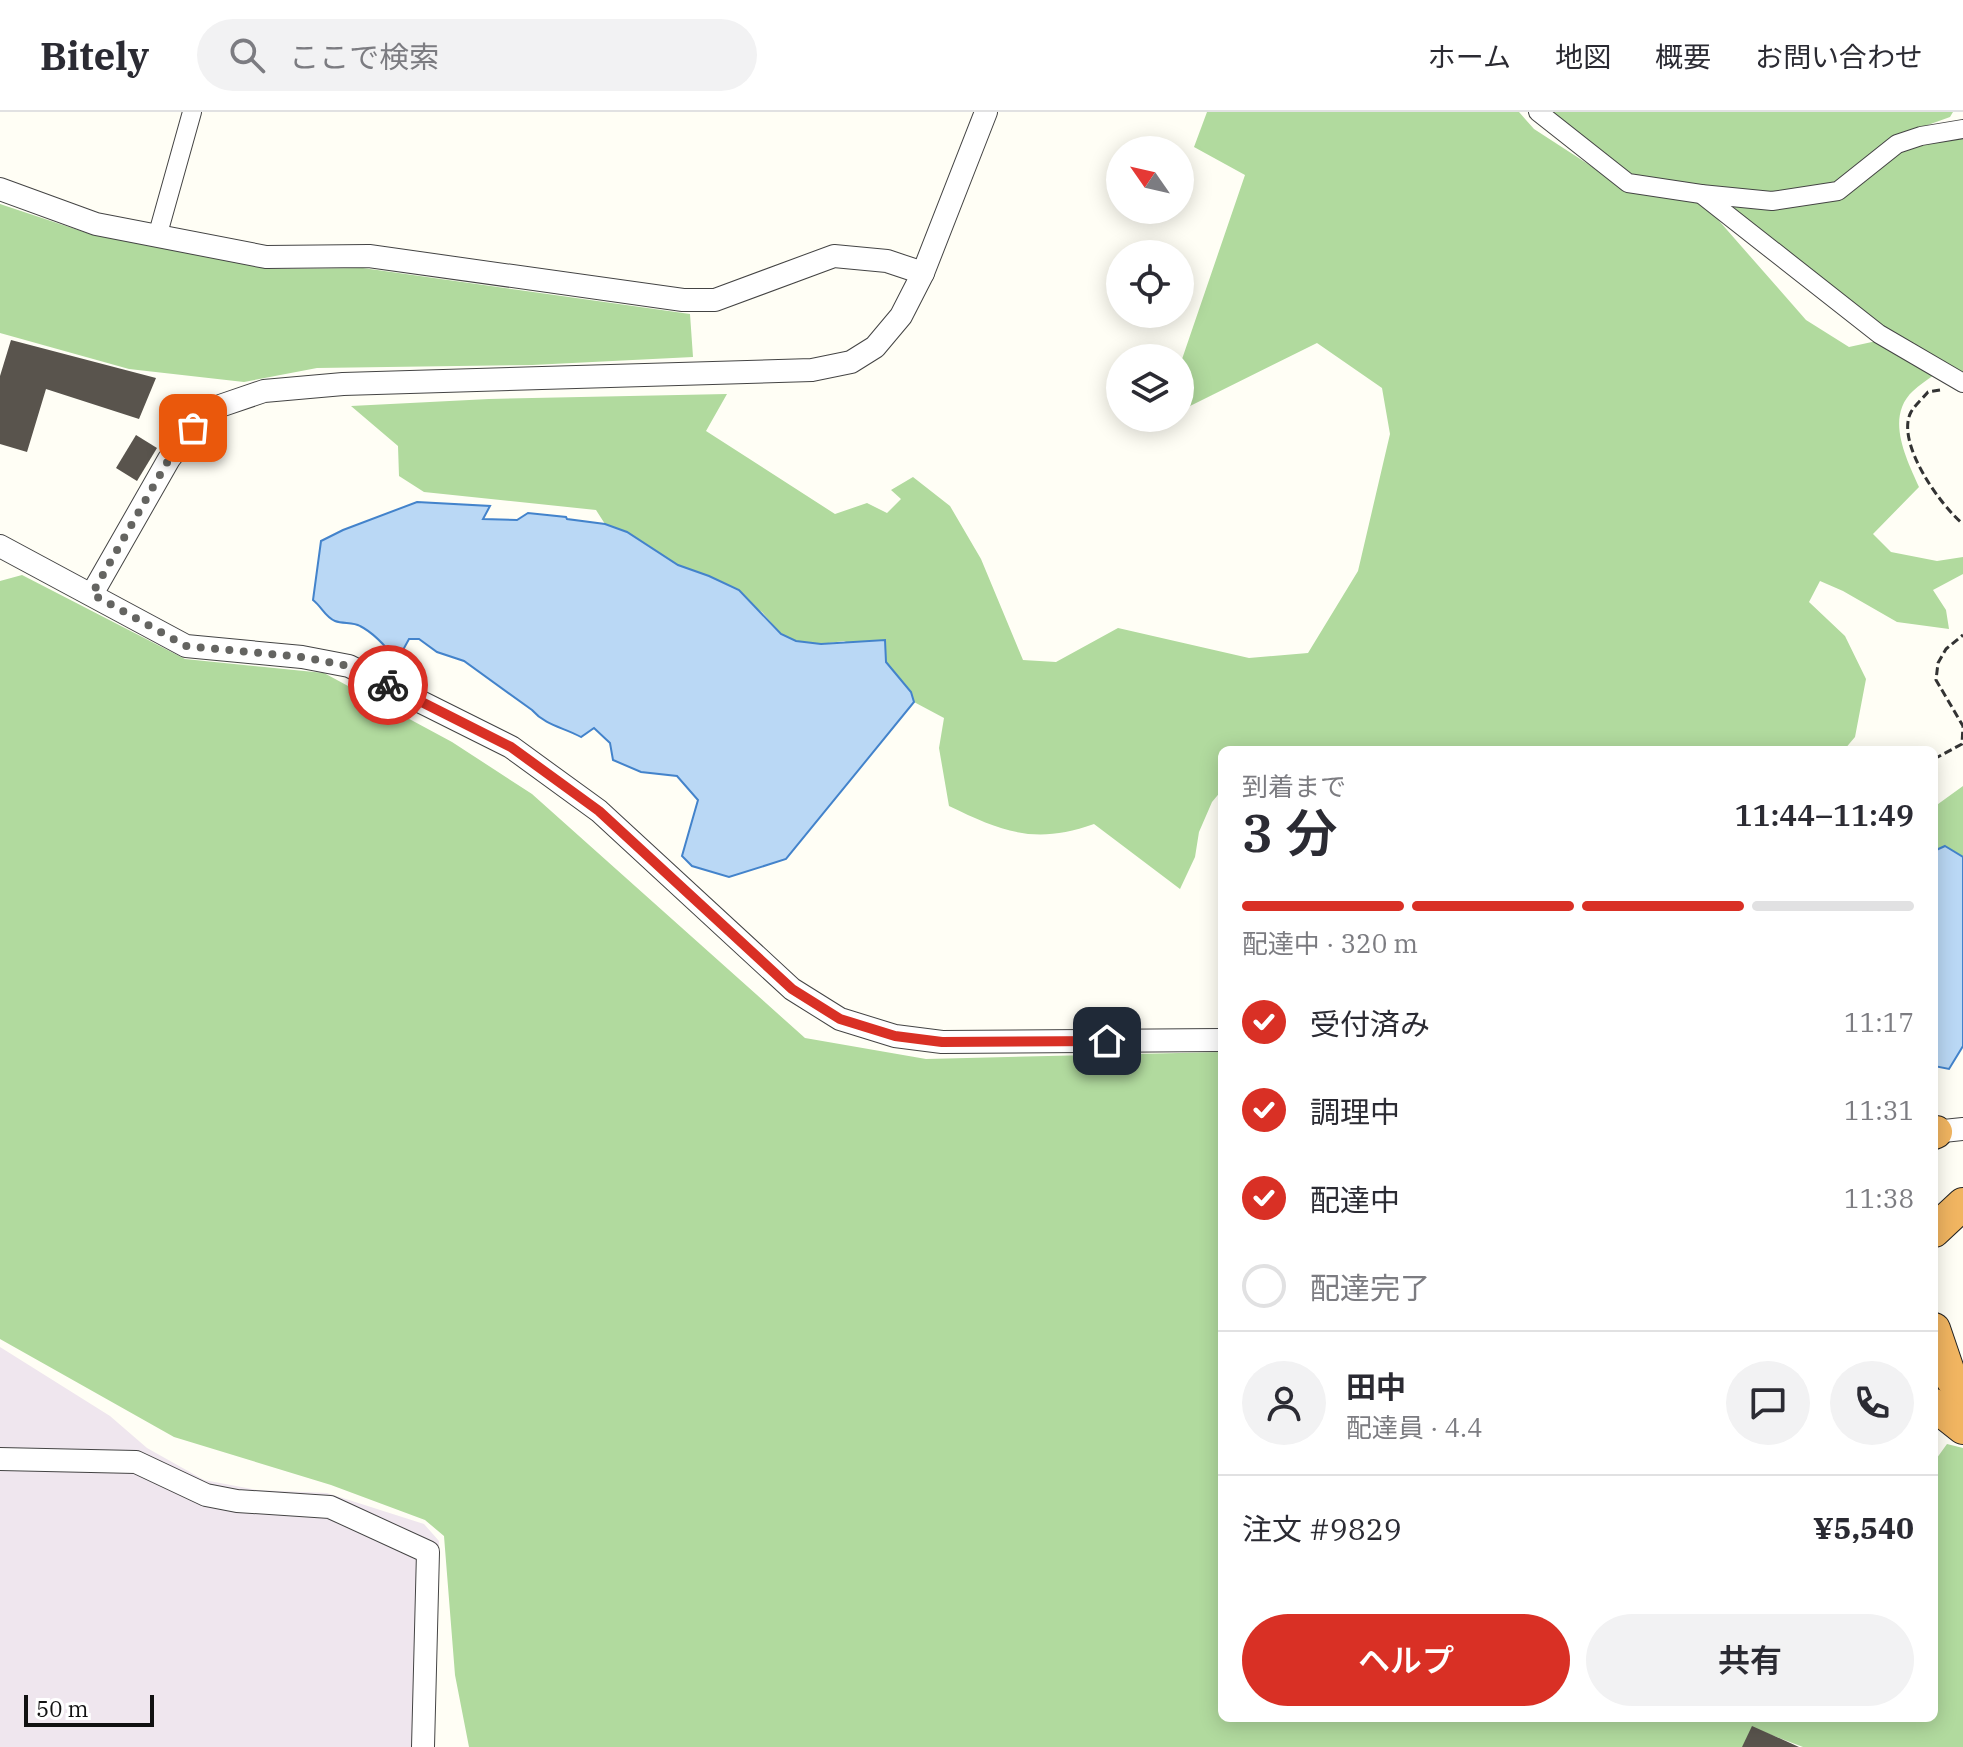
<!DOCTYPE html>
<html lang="ja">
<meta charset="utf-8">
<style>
:root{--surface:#fff;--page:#f2f2f3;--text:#2b2b33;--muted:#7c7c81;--line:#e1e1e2;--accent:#d93025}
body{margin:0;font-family:"IBM Plex Serif","Noto Sans JP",serif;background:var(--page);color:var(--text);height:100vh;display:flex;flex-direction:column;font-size:30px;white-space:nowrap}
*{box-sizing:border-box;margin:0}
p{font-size:26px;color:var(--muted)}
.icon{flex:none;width:44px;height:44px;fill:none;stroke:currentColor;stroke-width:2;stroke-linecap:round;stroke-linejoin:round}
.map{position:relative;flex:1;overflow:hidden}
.details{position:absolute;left:1218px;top:634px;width:720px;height:976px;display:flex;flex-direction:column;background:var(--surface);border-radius:12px;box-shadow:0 4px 20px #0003}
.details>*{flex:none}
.needle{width:52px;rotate:304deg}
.buttons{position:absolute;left:1106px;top:24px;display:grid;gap:16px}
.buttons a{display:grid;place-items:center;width:88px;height:88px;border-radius:50%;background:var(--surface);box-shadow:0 4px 20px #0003;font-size:40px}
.scale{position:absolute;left:24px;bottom:20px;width:130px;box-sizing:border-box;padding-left:8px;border:4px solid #111;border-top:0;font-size:22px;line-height:28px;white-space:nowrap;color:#111;-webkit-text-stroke:6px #fff;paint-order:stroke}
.pin{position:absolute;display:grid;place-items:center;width:68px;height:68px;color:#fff;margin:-34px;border-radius:16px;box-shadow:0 4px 12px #0006}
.courier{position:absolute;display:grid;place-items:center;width:80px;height:80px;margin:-40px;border:6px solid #d93025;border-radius:50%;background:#fff;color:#222;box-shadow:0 2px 10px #0007}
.head em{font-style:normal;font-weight:600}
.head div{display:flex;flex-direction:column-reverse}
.head{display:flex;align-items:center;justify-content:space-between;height:136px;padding:0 24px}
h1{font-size:52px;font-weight:600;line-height:60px}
.bar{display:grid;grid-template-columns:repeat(4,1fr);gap:12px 8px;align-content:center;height:96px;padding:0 24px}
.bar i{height:10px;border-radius:6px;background:var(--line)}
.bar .current{background:var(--accent)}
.bar p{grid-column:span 4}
.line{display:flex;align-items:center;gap:20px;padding:0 24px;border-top:2px solid var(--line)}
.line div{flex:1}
.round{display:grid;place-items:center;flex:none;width:84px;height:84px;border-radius:42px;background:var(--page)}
ol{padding:0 24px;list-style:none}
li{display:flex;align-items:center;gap:24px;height:88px}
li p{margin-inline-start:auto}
li .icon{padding:8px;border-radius:50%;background:var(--accent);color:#fff;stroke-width:4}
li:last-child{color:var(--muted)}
li i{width:44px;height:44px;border:4px solid var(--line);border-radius:50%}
.button{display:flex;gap:16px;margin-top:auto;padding:16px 24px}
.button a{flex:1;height:92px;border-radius:48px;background:var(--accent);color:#fff;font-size:32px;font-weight:600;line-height:92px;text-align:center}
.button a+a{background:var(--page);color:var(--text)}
header{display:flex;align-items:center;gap:48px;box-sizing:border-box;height:112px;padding:0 40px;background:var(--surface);border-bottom:2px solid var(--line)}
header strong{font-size:38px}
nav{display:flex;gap:44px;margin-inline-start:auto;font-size:28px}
.search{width:560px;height:72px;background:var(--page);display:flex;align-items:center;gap:20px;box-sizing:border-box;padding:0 28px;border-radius:44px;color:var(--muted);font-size:30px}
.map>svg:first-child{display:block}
.industrial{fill:#efe6ee}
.forest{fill:#b1da9e}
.water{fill:#bad8f5;stroke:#4383cb;stroke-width:2}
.building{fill:#59544d}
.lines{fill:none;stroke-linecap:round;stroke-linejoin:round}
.minor-casing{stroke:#444;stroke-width:20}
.tertiary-casing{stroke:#444;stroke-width:24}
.motorway-casing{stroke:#222;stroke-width:34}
.path{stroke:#333;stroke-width:3;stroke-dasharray:8 4;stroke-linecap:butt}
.minor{stroke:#fff;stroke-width:18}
.tertiary{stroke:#fff;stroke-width:22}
.motorway{stroke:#f1b561;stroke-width:32}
.done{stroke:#646461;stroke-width:8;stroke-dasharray:0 14.4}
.route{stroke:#d93025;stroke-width:10}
</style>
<header>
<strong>Bitely</strong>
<div class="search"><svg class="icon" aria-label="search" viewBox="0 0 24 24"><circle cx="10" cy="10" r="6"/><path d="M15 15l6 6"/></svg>ここで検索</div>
<nav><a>ホーム</a><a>地図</a><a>概要</a><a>お問い合わせ</a></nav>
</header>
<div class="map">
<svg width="1963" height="1635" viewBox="0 0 1963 1635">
<rect width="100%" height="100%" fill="#fffef5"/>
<path class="industrial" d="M0,1235L110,1304L147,1336L204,1368L257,1378L327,1381L424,1412L439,1429L434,1635H0Z"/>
<g class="forest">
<path d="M1207,0H1519L1534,17L1628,78L1699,86L1806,208L1849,235L1881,228L1934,263C1927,268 1919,273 1913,279C1885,305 1906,346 1919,375L1873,422L1891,440L1937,449L1963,445V462L1933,478L1946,498L1949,517L1897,510L1843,479L1820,469L1809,490L1845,524L1866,567L1855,625L1844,638H1222V678L1212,690L1199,720L1195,745L1180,777L1094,712C1035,733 1003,720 949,694L939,636L944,606L914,590L911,580L886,550L844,529L821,532L796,529L781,522L762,500L709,464L678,453L627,420L605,412L596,398L424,380L399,364L398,334L351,294L489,287L727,282L706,319L835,402L867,391L887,401L901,387L891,378L913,365L950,394L981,447L1023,548L1056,550L1118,516L1249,546L1308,541L1358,459L1390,322L1382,276L1317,231L1180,299V253L1245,63L1194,35Z"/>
<path d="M1551,0H1953L1950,5L1889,27L1836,76L1779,84L1629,65Z"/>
<path d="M1963,23V267L1890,220L1733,100L1732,92L1846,77L1911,34Z"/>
<path d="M0,92L93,123L272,157L363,156L690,202L693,245L532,253L317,256L244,270L129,257L0,221Z"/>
<path d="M22,463L185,547L324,561L452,630L532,682L805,926L926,947L1222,940V1606H1934V1350L1947,1332L1963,1336V1635H1803L1756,1617L1753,1635H469L455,1563L444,1424L425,1408L331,1373L174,1325L0,1227V469Z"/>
<path d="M1963,674V745L1945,734L1934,739V695Z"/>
</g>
<g class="water">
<path d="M417,390L490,394L483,407L517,408L528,401L566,405L567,407L605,412L627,420L678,453L709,464L739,478L781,522L796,529L821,532L885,528L886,550L911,580L914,590L786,747L729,765L692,754L682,744L698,688L677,664L641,660L613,648L610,631L594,616L581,625C563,615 546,614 532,598L464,549L437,540L419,527H409L397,549C388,537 374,521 360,514C353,510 343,512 335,509C325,505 322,495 313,488L321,429L343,418Z"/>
<path d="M1945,734L1963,745V934L1949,957L1934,954V739Z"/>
</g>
<g class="building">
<path d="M11,228L156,266L139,307L46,277L27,340L0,332V264Z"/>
<path d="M136,323L157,336L137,369L116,356Z"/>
<path d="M1752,1614L1799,1635H1742Z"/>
</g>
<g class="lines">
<defs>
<g id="minor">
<path d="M1538,0L1628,71L1701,82L1879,222L1963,271"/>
<path d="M1701,82L1772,89L1838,79L1897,32L1921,24L1963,17"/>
<path d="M157,125L192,0"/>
</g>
<g id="tertiary">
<path d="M0,77L96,112L266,145L369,144L683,188H715L834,144L887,149L923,161"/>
<path d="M0,434L186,534L302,545L349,554L511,635L599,699L792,877L840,907L895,924L942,930L1222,928"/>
<path d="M92,482L169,347L193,316L217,295L264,279L343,272L812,258L851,250L875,235L901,204L923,161L986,0"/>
<path d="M1934,1020L1963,1017"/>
<path d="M0,1347L136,1350L206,1383L237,1389L330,1395L428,1440L423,1635"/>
</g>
<g id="motorway">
<path d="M1934,1021L1936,1020"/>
<path d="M1934,1119L1963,1092"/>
<path d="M1934,1217L1950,1264L1963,1284"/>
<path d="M1934,1293L1963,1316"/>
</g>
</defs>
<use href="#minor" class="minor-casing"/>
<use href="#tertiary" class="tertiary-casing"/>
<use href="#motorway" class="motorway-casing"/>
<g class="path">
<path d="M1940,278L1928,280C1923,286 1915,293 1911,300C1895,330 1940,393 1963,412"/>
<path d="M1934,647L1962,632L1963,614L1936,568L1938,551L1946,537L1963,523"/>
</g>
<use href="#minor" class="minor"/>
<use href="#tertiary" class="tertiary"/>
<use href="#motorway" class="motorway"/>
</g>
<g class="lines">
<path class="done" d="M193,316L169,347L92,482L186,534L302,545L349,554L388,573"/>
<path class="route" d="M388,573L511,635L599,699L792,877L840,907L895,924L942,930L1107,929"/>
</g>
</svg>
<div class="buttons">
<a><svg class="needle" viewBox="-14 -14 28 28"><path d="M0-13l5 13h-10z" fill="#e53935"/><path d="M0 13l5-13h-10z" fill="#7c7c81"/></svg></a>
<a><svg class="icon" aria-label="locate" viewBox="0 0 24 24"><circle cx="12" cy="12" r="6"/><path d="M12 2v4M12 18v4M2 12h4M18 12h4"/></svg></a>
<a><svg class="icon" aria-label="layers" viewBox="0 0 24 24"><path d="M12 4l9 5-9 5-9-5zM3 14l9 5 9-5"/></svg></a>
</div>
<div class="scale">50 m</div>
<div class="pin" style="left:193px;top:316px;background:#ea580c"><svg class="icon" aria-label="bag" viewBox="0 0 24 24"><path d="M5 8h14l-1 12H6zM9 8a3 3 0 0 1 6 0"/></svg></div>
<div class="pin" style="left:1107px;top:929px;background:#1f2937"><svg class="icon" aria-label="home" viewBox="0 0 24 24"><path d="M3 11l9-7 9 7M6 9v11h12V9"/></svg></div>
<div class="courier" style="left:388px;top:573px"><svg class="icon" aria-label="bike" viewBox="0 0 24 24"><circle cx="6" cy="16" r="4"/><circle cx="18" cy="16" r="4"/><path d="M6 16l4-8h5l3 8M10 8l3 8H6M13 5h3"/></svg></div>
<section class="details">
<div class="head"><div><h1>3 分</h1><p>到着まで</p></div><em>11:44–11:49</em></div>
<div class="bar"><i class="current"></i><i class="current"></i><i class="current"></i><i></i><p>配達中 · 320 m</p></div>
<ol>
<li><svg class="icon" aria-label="check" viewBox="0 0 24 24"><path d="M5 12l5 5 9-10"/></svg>受付済み<p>11:17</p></li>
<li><svg class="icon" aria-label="check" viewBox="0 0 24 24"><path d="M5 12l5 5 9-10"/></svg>調理中<p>11:31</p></li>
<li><svg class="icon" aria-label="check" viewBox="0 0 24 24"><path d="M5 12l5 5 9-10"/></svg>配達中<p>11:38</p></li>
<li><i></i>配達完了</li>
</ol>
<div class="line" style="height:144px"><a class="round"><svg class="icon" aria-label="person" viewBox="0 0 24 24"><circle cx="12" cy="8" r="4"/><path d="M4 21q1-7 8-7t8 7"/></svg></a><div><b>田中</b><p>配達員 · 4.4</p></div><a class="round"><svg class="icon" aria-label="chat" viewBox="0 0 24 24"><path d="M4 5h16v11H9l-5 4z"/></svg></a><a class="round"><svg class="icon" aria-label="phone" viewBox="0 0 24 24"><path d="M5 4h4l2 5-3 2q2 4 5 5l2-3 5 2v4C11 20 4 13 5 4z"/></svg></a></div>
<div class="line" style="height:104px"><div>注文 #9829</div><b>¥5,540</b></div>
<div class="button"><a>ヘルプ</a><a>共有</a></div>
</section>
</div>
